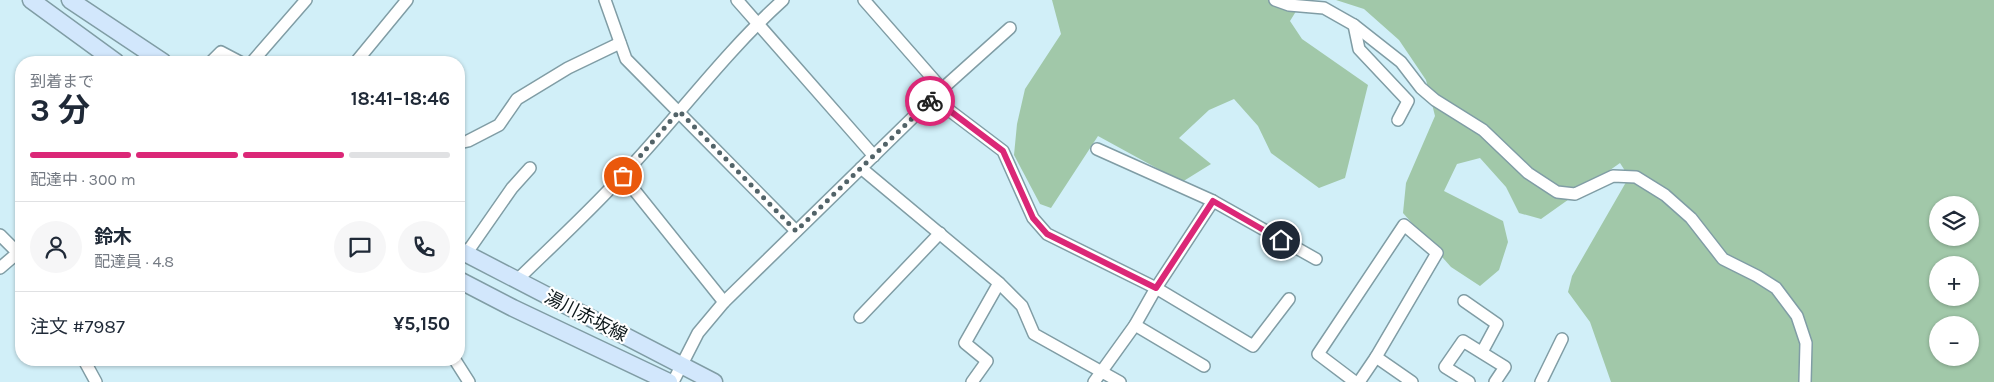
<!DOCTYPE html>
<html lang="ja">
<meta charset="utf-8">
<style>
:root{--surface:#fff;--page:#f6f6f7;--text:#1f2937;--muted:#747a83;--line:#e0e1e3;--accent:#db2777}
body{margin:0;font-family:Karla,"Noto Sans JP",sans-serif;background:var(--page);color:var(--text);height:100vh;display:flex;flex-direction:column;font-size:19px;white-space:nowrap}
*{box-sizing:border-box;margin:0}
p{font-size:16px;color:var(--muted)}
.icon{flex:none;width:28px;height:28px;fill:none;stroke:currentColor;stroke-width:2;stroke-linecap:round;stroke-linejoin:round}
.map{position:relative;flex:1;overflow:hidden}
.side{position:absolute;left:15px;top:56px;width:450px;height:310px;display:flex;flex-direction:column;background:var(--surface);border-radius:20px;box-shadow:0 1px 4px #0004}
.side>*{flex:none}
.controls{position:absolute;left:1929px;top:196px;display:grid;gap:10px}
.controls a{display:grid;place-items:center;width:50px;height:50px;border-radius:50%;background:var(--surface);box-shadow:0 1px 4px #0004;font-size:25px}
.pin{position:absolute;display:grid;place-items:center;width:42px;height:42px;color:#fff;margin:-21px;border:2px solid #fff;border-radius:50%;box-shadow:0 1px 5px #0007}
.courier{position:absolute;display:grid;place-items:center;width:50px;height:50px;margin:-25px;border:4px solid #db2777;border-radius:50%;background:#fff;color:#222;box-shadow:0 1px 6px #0007}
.headline em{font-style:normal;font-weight:700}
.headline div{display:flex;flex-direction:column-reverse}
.headline{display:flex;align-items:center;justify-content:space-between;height:85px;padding:0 15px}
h1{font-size:32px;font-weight:700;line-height:38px}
.bar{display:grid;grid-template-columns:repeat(4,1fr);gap:8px 5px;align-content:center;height:60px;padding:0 15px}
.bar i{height:6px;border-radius:4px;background:var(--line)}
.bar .selected{background:var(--accent)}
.bar p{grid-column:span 4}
.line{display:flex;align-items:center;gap:12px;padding:0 15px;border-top:1px solid var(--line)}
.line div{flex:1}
.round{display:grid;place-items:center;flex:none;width:52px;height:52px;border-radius:26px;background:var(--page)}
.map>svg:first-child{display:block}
.green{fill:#a1c8a9;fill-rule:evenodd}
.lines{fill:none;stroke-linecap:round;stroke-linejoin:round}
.minor-casing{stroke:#809da5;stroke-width:14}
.secondary-casing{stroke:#809da5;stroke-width:19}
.minor{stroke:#fff;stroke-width:11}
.secondary{stroke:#d2e7fc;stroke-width:16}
.done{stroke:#526368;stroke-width:5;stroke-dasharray:0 9}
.route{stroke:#db2777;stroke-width:6}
.labels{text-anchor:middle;stroke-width:4.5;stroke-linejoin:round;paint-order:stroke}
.street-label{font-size:18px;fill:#0d181b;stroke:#fff}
</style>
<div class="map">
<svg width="1994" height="382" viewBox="0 0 1994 382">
<rect width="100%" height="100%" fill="#d1eff8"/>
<g class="green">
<path d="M1052,0H1303L1290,21L1302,39L1368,85L1345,178L1319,188L1271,153L1258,126L1234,99L1209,110L1179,138L1211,164L1182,182L1098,136L1051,208L1040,204L1014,155L1017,124L1025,89L1061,34Z"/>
<path d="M1336,0H1994V382H1611L1590,322L1568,292L1572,276L1629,177L1620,163L1541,219L1519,213L1506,187L1480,158L1457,164L1444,191L1503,221L1508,242L1499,270L1480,286L1451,267L1403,213L1406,183L1435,116L1426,80L1399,40L1364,9ZM1938,205H1970V238H1938ZM1938,265H1970V298H1938ZM1938,325H1970V358H1938Z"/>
</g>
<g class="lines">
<defs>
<g id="minor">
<path d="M605,0L626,59L796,231"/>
<path d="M737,0L874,156"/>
<path d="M864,0L942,89"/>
<path d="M1275,0L1289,5L1324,8L1354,25L1401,62L1421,88L1435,100L1483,130L1528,173L1557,192L1575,194L1613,176L1636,177L1665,195L1691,218L1723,259L1757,276L1776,288L1797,316L1806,343L1805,382"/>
<path d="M1354,25L1359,49L1408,101L1398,120"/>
<path d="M211,62L221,52L240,62"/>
<path d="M252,62L306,0"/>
<path d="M356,62L407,0"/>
<path d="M933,98L1003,151L1033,218L1047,234L1156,288L1253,346L1289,299"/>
<path d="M459,143L468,141L499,125L517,99L568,68L620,43"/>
<path d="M1097,149L1213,201L1316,259"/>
<path d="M861,168L999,283L1022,306L1034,334L1120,382"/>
<path d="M623,176L724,302"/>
<path d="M0,235L21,256"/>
<path d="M466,254L512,188L530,168"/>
<path d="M0,268L21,250"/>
<path d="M517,280C552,246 589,212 622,176C677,118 724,53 783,0"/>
<path d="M1464,301L1497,324L1482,352"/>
<path d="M860,317L940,233"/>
<path d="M1135,325L1204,366"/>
<path d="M84,360L96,382"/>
<path d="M455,360L469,382"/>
<path d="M673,382L698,333L724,302L942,89L1010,28"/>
<path d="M972,382L987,361L965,343L999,283"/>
<path d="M1094,382L1135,325L1156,288L1213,201"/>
<path d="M1355,382L1318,354L1404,225L1437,253L1376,357"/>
<path d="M1359,382L1376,357L1412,382"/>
<path d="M1469,382L1445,367L1463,341L1505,367L1495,382"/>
<path d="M1541,382L1562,339"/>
</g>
<g id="secondary">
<path d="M31,0L116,62"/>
<path d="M70,0L163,62"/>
<path d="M459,250L714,382"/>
<path d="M459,280L513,308L669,382"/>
</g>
</defs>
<use href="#minor" class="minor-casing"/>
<use href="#secondary" class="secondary-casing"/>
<use href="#minor" class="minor"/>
<use href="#secondary" class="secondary"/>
</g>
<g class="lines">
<path class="done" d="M623,176L679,111L796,231L930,101"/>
<path class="route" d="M930,101L933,98L1003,151L1033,218L1047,234L1156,288L1213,201L1281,240"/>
</g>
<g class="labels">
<g class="street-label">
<text transform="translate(586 316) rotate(27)" y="6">湯川赤坂線</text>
</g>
</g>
</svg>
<div class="controls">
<a><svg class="icon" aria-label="layers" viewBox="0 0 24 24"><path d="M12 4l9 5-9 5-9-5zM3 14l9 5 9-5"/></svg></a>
<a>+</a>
<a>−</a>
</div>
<div class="pin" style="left:623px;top:176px;background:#ea580c"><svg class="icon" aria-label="bag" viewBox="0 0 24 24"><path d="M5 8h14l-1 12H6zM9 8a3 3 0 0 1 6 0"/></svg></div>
<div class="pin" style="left:1281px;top:240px;background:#1f2937"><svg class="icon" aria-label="home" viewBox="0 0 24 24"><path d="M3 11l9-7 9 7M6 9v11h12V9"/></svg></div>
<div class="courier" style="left:930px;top:101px"><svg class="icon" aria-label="bike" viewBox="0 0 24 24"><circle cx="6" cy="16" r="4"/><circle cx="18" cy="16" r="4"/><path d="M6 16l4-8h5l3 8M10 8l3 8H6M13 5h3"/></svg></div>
<section class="side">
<div class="headline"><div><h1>3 分</h1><p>到着まで</p></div><em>18:41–18:46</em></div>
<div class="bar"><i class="selected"></i><i class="selected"></i><i class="selected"></i><i></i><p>配達中 · 300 m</p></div>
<div class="line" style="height:90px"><a class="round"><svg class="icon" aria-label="person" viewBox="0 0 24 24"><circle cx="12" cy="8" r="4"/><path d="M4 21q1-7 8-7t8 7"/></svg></a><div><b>鈴木</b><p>配達員 · 4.8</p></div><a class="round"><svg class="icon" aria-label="chat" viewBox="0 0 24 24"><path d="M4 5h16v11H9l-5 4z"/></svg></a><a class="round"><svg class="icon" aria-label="phone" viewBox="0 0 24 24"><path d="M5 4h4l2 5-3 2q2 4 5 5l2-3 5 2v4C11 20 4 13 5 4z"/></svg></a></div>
<div class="line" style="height:65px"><div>注文 #7987</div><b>¥5,150</b></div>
</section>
</div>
